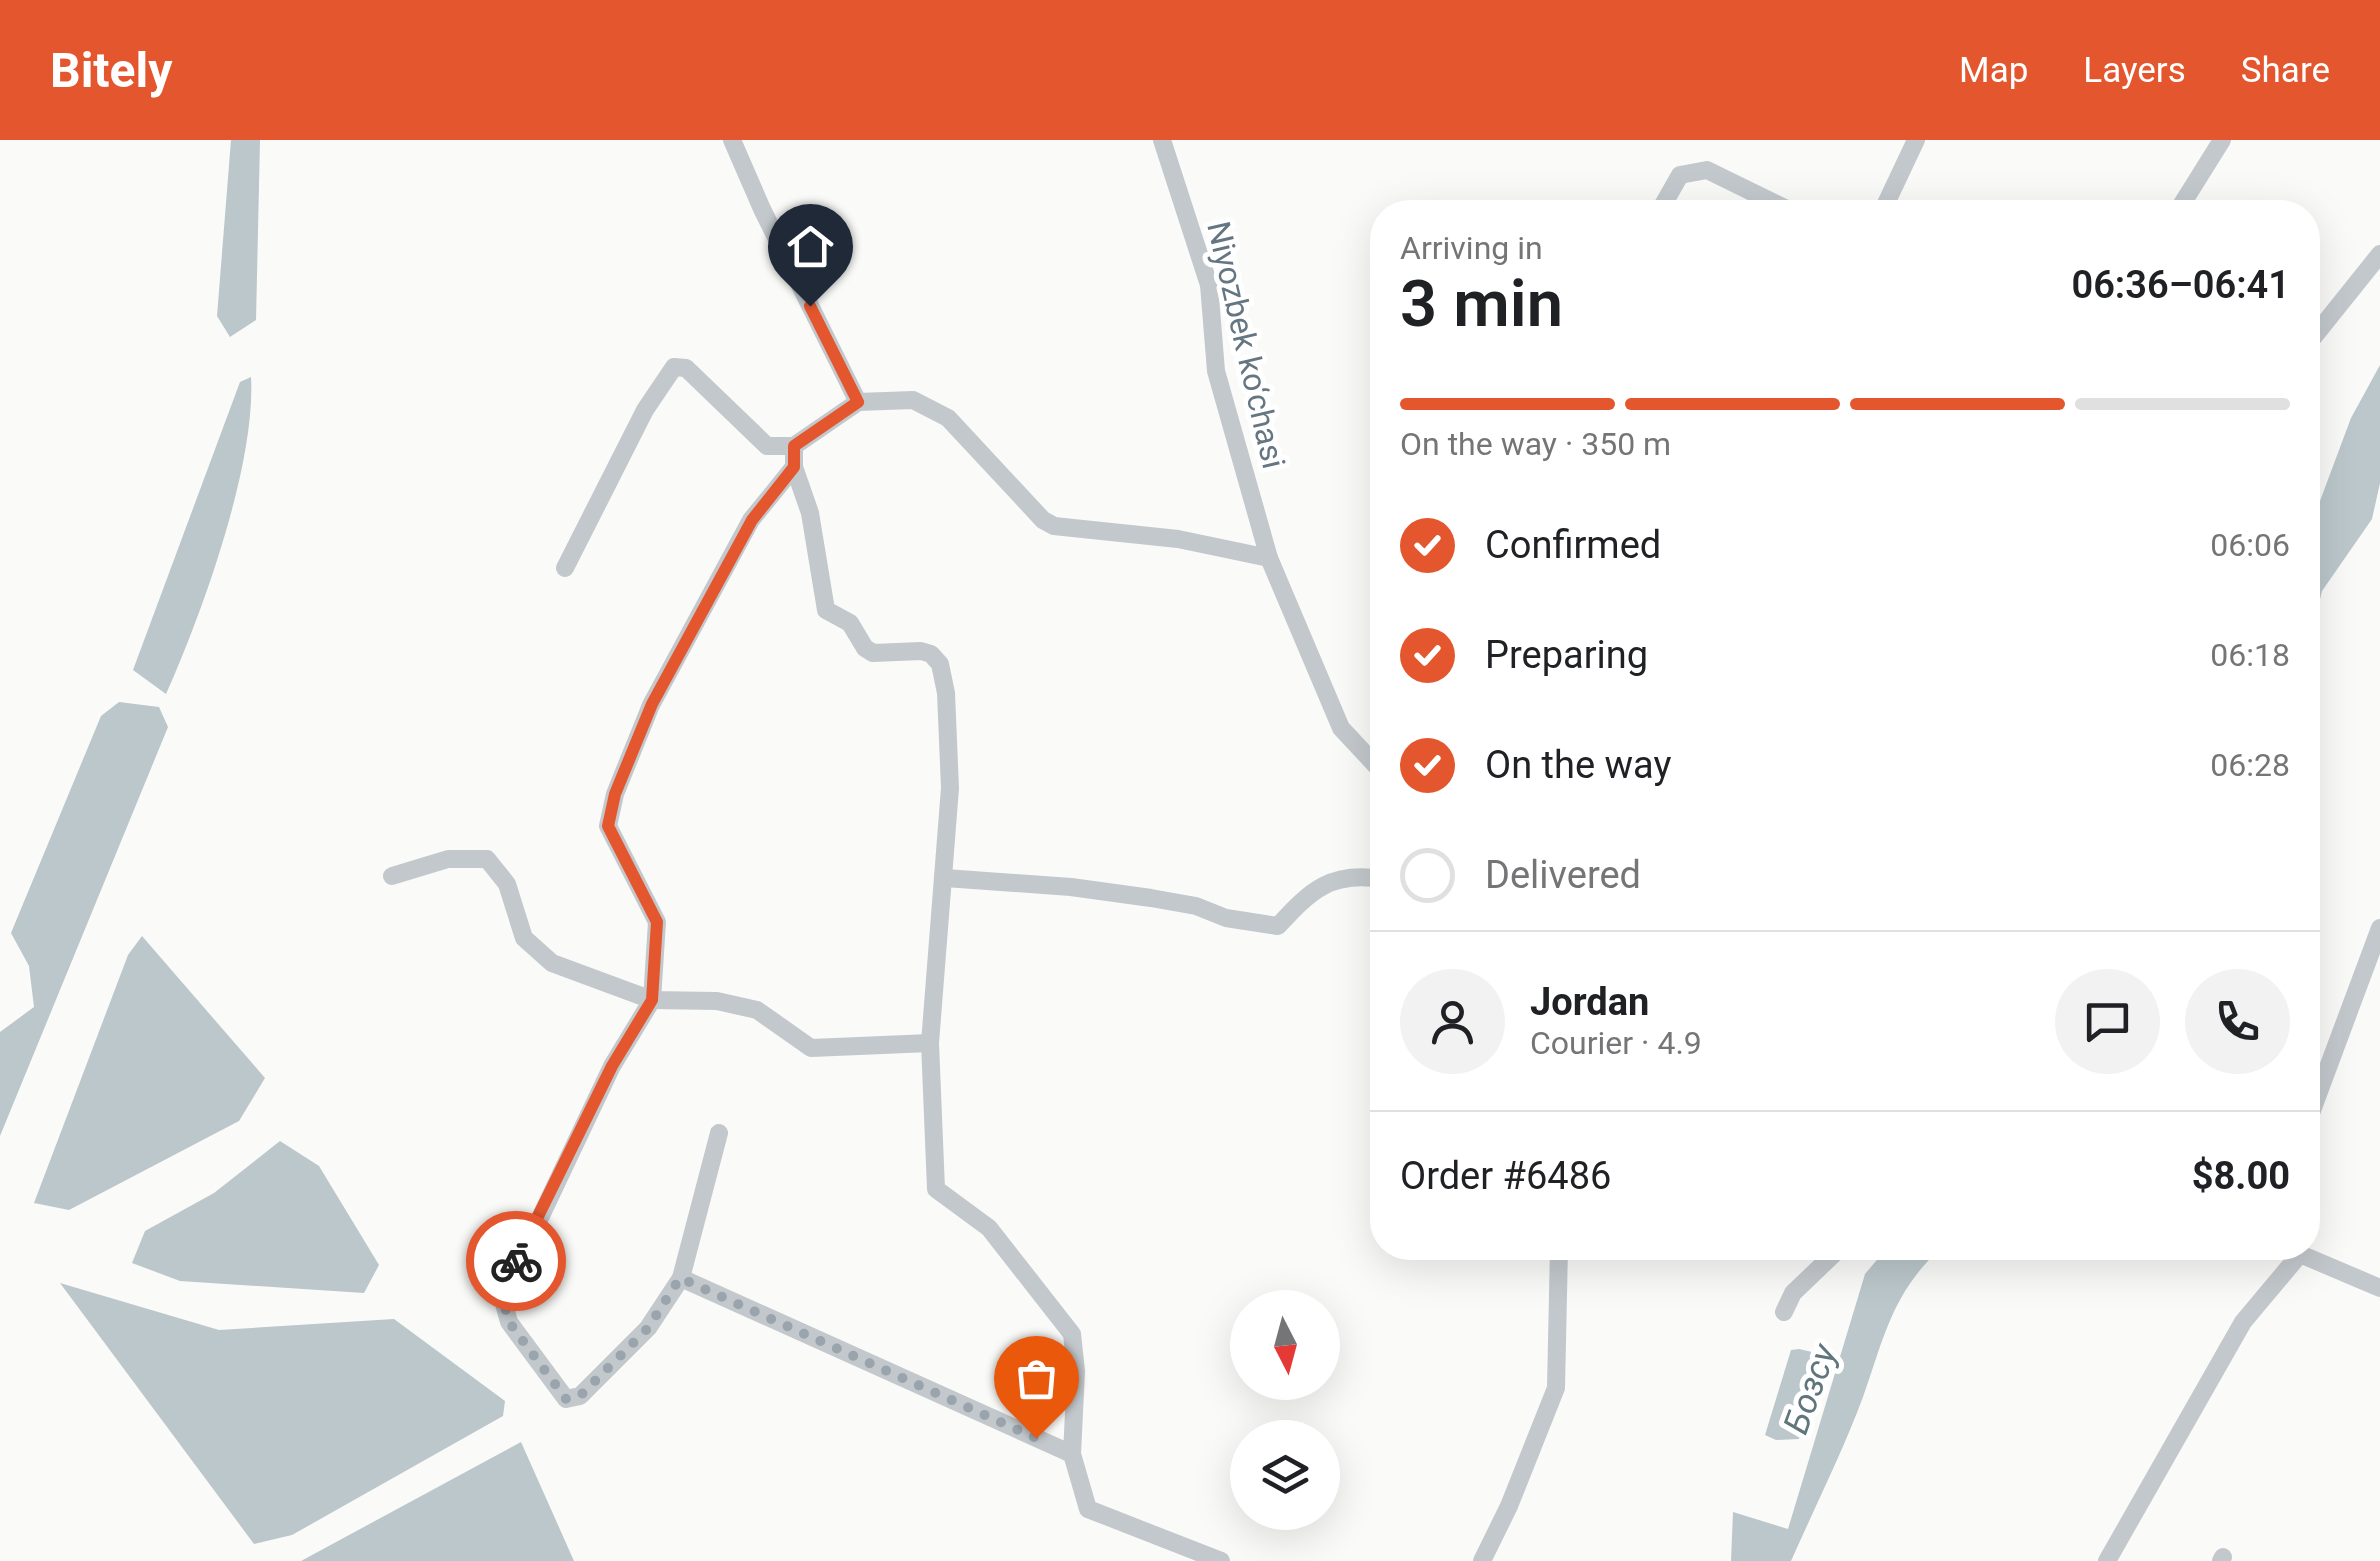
<!DOCTYPE html>
<meta charset="utf-8">
<style>
:root{--surface:#fff;--page:#f2f2f2;--text:#202124;--muted:#757577;--line:#e0e0e0;--accent:#e4572e}
body{margin:0;font-family:Roboto,sans-serif;background:var(--page);color:var(--text);height:100vh;display:flex;flex-direction:column;font-size:38px;white-space:nowrap}
*{box-sizing:border-box;margin:0}
p{font-size:32px;color:var(--muted)}
.icon{flex:none;width:55px;height:55px;fill:none;stroke:currentColor;stroke-width:2;stroke-linecap:round;stroke-linejoin:round}
.map{position:relative;flex:1;overflow:hidden}
.drawer{position:absolute;left:1370px;top:60px;width:950px;height:1060px;display:flex;flex-direction:column;background:var(--surface);border-radius:40px;box-shadow:0 10px 40px #0002}
.drawer>*{flex:none}
.needle{width:65px;rotate:174deg}
.buttons{position:absolute;left:1230px;top:1150px;display:grid;gap:20px}
.buttons a{display:grid;place-items:center;width:110px;height:110px;border-radius:50%;background:var(--surface);box-shadow:0 10px 40px #0002;font-size:50px}
.pin{position:absolute;display:grid;place-items:center;width:85px;height:85px;color:#fff;margin:-102px -42px;border-radius:50% 50% 50% 0;rotate:-45deg;box-shadow:0 0 10px #0007}
.pin .icon{rotate:45deg}
.courier{position:absolute;display:grid;place-items:center;width:100px;height:100px;margin:-50px;border:8px solid #e4572e;border-radius:50%;background:#fff;color:#222;box-shadow:0 2px 12px #0007}
.headline em{font-style:normal;font-weight:600}
.headline div{display:flex;flex-direction:column-reverse}
.headline{display:flex;align-items:center;justify-content:space-between;height:170px;padding:0 30px}
h1{font-size:65px;font-weight:600;line-height:75px}
.bar{display:grid;grid-template-columns:repeat(4,1fr);gap:15px 10px;align-content:center;height:120px;padding:0 30px}
.bar i{height:12px;border-radius:8px;background:var(--line)}
.bar .current{background:var(--accent)}
.bar p{grid-column:span 4}
.line{display:flex;align-items:center;gap:25px;padding:0 30px;border-top:2px solid var(--line)}
.line div{flex:1}
.round{display:grid;place-items:center;flex:none;width:105px;height:105px;border-radius:52px;background:var(--page)}
ol{padding:0 30px;list-style:none}
li{display:flex;align-items:center;gap:30px;height:110px}
li p{margin-inline-start:auto}
li .icon{padding:10px;border-radius:50%;background:var(--accent);color:#fff;stroke-width:4}
li:last-child{color:var(--muted)}
li i{width:55px;height:55px;border:5px solid var(--line);border-radius:50%}
header{display:flex;align-items:center;gap:60px;box-sizing:border-box;height:140px;padding:0 50px;background:var(--accent);color:#fff}
header strong{font-size:48px}
nav{display:flex;gap:55px;margin-inline-start:auto;font-size:35px}
.map>svg:first-child{display:block}
.water{fill:#bbc7cb}
.lines{fill:none;stroke-linecap:round;stroke-linejoin:round}
.minor{stroke:#c3c8cc;stroke-width:18}
.done{stroke:#99a4ac;stroke-width:10;stroke-dasharray:0 18}
.route{stroke:#e4572e;stroke-width:12}
.labels{text-anchor:middle;stroke-width:10;stroke-linejoin:round;paint-order:stroke}
.street-label{font-size:32px;fill:#657683;stroke:#fff}
.water-label{font-size:35px;font-style:italic;fill:#60757c;stroke:#fff}
</style>
<header>
<strong>Bitely</strong>
<nav><a>Map</a><a>Layers</a><a>Share</a></nav>
</header>
<div class="map">
<svg width="2380" height="1421" viewBox="0 0 2380 1421">
<rect width="100%" height="100%" fill="#fafaf8"/>
<g class="water">
<path d="M231,0H260L256,180L230,197L217,176Z"/>
<path d="M2380,225V343L2372,379L2322,451L2308,510V393L2351,278Z"/>
<path d="M251,237C256,325 202,473 166,554L133,530L240,242Z"/>
<path d="M119,562L159,567L168,587L0,996V892L34,867L29,826L11,793L101,576Z"/>
<path d="M142,796L265,938L239,981L69,1070L34,1063L128,815Z"/>
<path d="M280,1001L319,1026L379,1125L364,1153L180,1141L132,1123L145,1091L214,1053Z"/>
<path d="M1887,1108H1941C1892,1153 1884,1198 1863,1257C1842,1313 1815,1367 1791,1421H1731L1733,1372L1788,1389L1865,1134Z"/>
<path d="M60,1143L219,1190L394,1179L505,1261L503,1276L292,1395L254,1404Z"/>
<path d="M1799,1209L1812,1212L1808,1268L1799,1299L1776,1300L1765,1295L1791,1210Z"/>
<path d="M521,1302L574,1421H301Z"/>
</g>
<g class="lines">
<g class="minor">
<path d="M732,0L762,69L858,262"/>
<path d="M1162,0L1209,145L1216,231L1269,418L1341,588L1382,632"/>
<path d="M1659,72L1680,35L1707,30L1793,72"/>
<path d="M1882,72L1916,0"/>
<path d="M2177,72L2222,0"/>
<path d="M2308,204L2380,114"/>
<path d="M858,262L794,306V327L810,373L826,470L850,483L865,508L873,513L921,511L931,514L940,524L946,553L950,648L930,903L936,1049L989,1088L1072,1194L1076,1231L1072,1314L1088,1369L1221,1421"/>
<path d="M858,262L913,260L948,278L1043,380L1054,386L1178,399L1269,418"/>
<path d="M565,428L645,270L674,227L686,228L767,306H794"/>
<path d="M392,736L448,719H487L507,744L524,798L552,823L652,860L717,861L757,870L811,908L930,903"/>
<path d="M945,738L1071,747L1151,758L1196,766L1226,778L1278,786C1311,750 1331,731 1382,739"/>
<path d="M2308,981L2380,788"/>
<path d="M719,993L681,1138L648,1188L580,1256L566,1259L509,1182L500,1149L539,1080L612,926L652,860L657,782L608,686L615,654L651,565L751,380L794,327"/>
<path d="M2296,1108L2300,1114L2380,1148"/>
<path d="M681,1138L1072,1314"/>
<path d="M1784,1172L1793,1153L1840,1108"/>
<path d="M1482,1421L1509,1366L1556,1248L1559,1108"/>
<path d="M2107,1421L2243,1182L2300,1114"/>
<path d="M2221,1421L2223,1417"/>
</g>
</g>
<g class="lines">
<path class="done" d="M516,1121L500,1149L509,1182L566,1259L580,1256L648,1188L680,1138L1036,1298"/>
<path class="route" d="M516,1121L612,926L652,860L657,782L608,686L615,654L652,564L752,380L794,327V306L858,262L810,166"/>
</g>
<g class="labels">
<g class="street-label">
<text transform="translate(1246 205) rotate(77)" y="11">Niyozbek ko‘chasi</text>
</g>
<g class="water-label">
<text transform="translate(1810 1249) rotate(-70)" y="12">Бозсу</text>
</g>
</g>
</svg>
<div class="buttons">
<a><svg class="needle" viewBox="-14 -14 28 28"><path d="M0-13l5 13h-10z" fill="#e53935"/><path d="M0 13l5-13h-10z" fill="#757577"/></svg></a>
<a><svg class="icon" aria-label="layers" viewBox="0 0 24 24"><path d="M12 4l9 5-9 5-9-5zM3 14l9 5 9-5"/></svg></a>
</div>
<div class="pin" style="left:1036px;top:1298px;background:#ea580c"><svg class="icon" aria-label="bag" viewBox="0 0 24 24"><path d="M5 8h14l-1 12H6zM9 8a3 3 0 0 1 6 0"/></svg></div>
<div class="pin" style="left:810px;top:166px;background:#1f2937"><svg class="icon" aria-label="home" viewBox="0 0 24 24"><path d="M3 11l9-7 9 7M6 9v11h12V9"/></svg></div>
<div class="courier" style="left:516px;top:1121px"><svg class="icon" aria-label="bike" viewBox="0 0 24 24"><circle cx="6" cy="16" r="4"/><circle cx="18" cy="16" r="4"/><path d="M6 16l4-8h5l3 8M10 8l3 8H6M13 5h3"/></svg></div>
<section class="drawer">
<div class="headline"><div><h1>3 min</h1><p>Arriving in</p></div><em>06:36–06:41</em></div>
<div class="bar"><i class="current"></i><i class="current"></i><i class="current"></i><i></i><p>On the way · 350 m</p></div>
<ol>
<li><svg class="icon" aria-label="check" viewBox="0 0 24 24"><path d="M5 12l5 5 9-10"/></svg>Confirmed<p>06:06</p></li>
<li><svg class="icon" aria-label="check" viewBox="0 0 24 24"><path d="M5 12l5 5 9-10"/></svg>Preparing<p>06:18</p></li>
<li><svg class="icon" aria-label="check" viewBox="0 0 24 24"><path d="M5 12l5 5 9-10"/></svg>On the way<p>06:28</p></li>
<li><i></i>Delivered</li>
</ol>
<div class="line" style="height:180px"><a class="round"><svg class="icon" aria-label="person" viewBox="0 0 24 24"><circle cx="12" cy="8" r="4"/><path d="M4 21q1-7 8-7t8 7"/></svg></a><div><b>Jordan</b><p>Courier · 4.9</p></div><a class="round"><svg class="icon" aria-label="chat" viewBox="0 0 24 24"><path d="M4 5h16v11H9l-5 4z"/></svg></a><a class="round"><svg class="icon" aria-label="phone" viewBox="0 0 24 24"><path d="M5 4h4l2 5-3 2q2 4 5 5l2-3 5 2v4C11 20 4 13 5 4z"/></svg></a></div>
<div class="line" style="height:130px"><div>Order #6486</div><b>$8.00</b></div>
</section>
</div>
